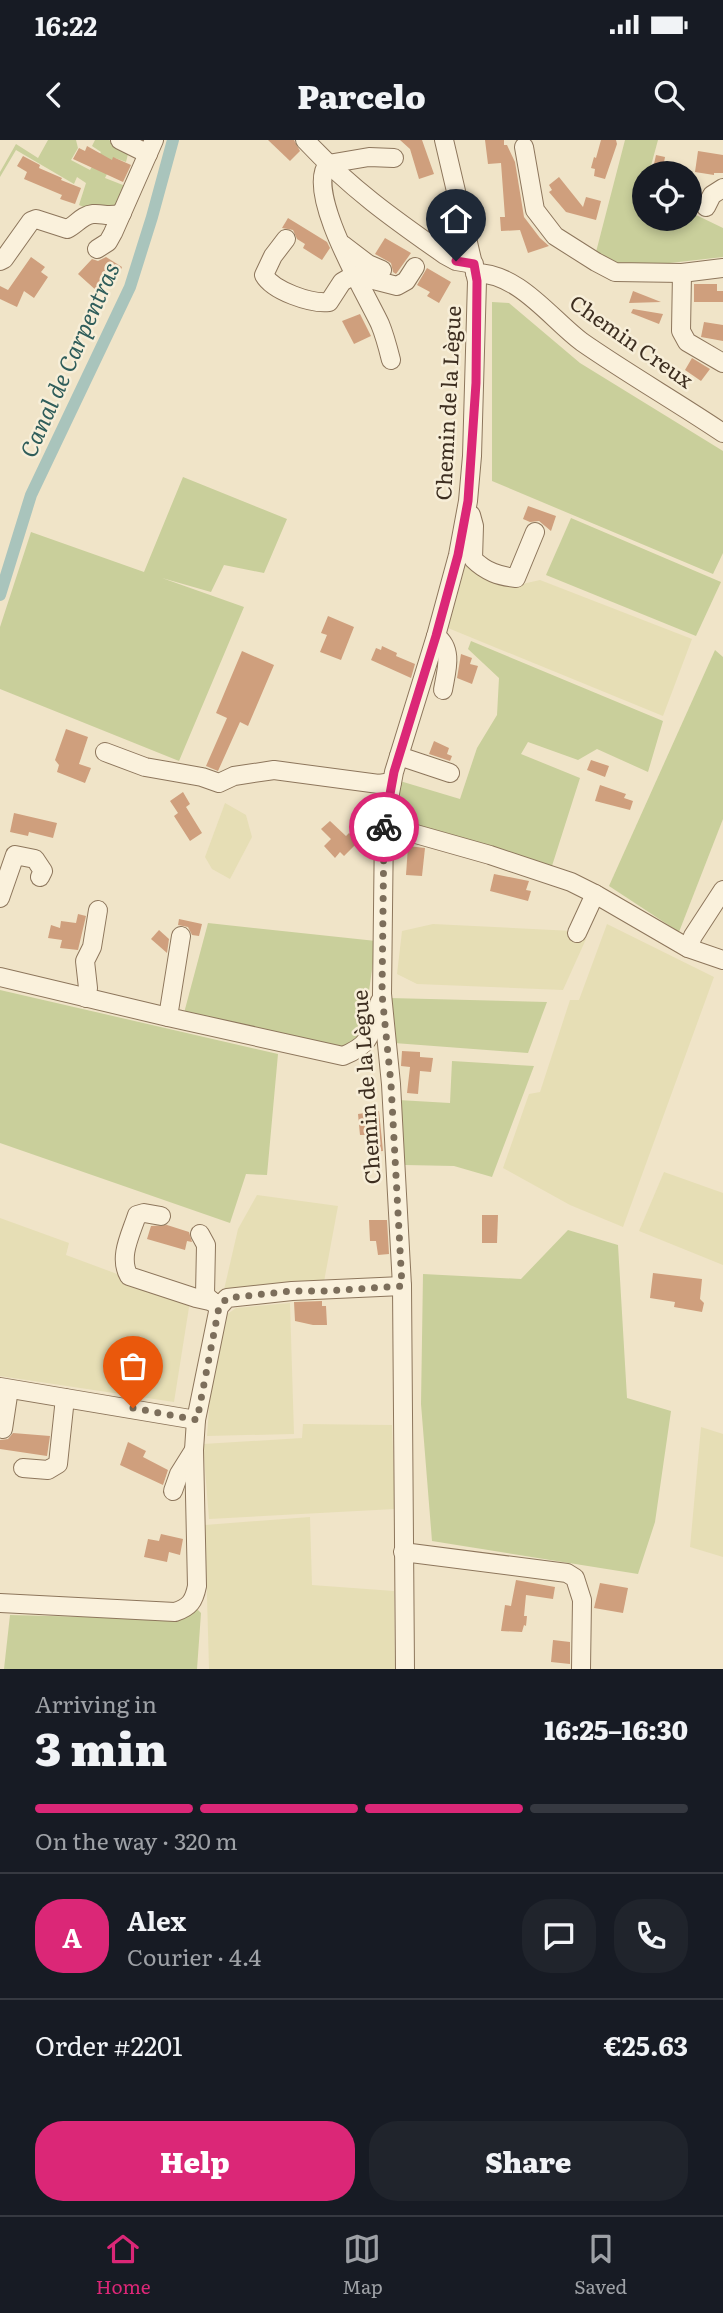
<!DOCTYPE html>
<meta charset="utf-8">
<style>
:root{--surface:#171b24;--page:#20242c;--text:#f1f3f6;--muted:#9ea1a6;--line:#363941;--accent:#db2777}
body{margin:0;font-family:Literata,serif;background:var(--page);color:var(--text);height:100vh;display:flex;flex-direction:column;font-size:26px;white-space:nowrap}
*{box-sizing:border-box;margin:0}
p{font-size:23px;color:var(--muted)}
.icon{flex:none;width:38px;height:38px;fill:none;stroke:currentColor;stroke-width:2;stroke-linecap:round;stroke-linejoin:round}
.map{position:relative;height:1529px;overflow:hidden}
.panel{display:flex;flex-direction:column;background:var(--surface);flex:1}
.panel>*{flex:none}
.buttons{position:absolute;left:632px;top:21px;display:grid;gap:14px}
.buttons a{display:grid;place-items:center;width:70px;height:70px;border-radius:50%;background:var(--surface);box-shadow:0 4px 10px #0003;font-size:35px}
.pin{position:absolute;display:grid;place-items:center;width:60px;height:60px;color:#fff;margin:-72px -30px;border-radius:50% 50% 50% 0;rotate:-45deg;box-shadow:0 0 7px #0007}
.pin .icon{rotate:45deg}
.courier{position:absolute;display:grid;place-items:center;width:70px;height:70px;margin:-35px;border:5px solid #db2777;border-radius:50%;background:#fff;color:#222;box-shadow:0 2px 9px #0007}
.headline em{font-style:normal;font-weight:800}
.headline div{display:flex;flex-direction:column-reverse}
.headline{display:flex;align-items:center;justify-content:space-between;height:119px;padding:0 35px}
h1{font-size:46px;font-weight:800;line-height:52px}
.bar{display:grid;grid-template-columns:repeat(4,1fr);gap:10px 7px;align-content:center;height:84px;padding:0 35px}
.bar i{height:9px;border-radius:5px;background:var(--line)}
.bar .on{background:var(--accent)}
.bar p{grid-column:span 4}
.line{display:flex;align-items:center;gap:18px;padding:0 35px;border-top:2px solid var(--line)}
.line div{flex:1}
.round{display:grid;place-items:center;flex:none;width:74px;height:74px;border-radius:28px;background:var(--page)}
.primary-button{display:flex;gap:14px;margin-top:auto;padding:14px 35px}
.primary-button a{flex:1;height:80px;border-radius:28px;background:var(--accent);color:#fff;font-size:28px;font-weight:800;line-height:80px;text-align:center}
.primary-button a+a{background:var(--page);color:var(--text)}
.status{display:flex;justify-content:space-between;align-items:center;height:49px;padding:0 35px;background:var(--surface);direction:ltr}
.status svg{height:19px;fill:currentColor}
header{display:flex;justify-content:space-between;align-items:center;height:91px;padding:0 35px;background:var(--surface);font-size:32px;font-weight:800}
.tab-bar{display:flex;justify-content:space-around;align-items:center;height:98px;border-top:2px solid var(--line);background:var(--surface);font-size:19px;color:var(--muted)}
.tab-bar a{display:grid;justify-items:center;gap:4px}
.tab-bar .on{color:var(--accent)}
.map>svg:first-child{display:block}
.farmland{fill:#e6deb5}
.green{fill:#c9cf9b}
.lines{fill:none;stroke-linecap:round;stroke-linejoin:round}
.canal{stroke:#a9c4bc;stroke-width:12}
.building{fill:#cf9f7d}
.minor-casing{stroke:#8d765c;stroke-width:20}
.minor{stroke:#faf1dc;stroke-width:18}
.done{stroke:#7c6e5b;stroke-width:7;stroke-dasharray:0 12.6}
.route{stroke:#db2777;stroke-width:9}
.labels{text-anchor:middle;stroke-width:5;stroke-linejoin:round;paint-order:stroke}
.street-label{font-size:21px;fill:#3d2e20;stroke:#f7eed8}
.water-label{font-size:23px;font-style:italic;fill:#2f5d5a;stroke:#f7eed8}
</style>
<div class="status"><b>16:22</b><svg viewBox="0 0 49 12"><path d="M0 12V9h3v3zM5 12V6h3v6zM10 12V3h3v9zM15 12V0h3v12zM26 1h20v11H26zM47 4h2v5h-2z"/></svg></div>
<header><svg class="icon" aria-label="back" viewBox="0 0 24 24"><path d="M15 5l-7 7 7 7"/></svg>Parcelo<svg class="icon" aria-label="search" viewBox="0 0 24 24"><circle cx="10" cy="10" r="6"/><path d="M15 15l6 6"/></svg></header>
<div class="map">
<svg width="723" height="1529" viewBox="0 0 723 1529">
<rect width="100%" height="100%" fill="#f0e4c8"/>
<g class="farmland">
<path d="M467,420L509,447L540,440L692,499L663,576L448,488Z"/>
<path d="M225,663L246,675L252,697L230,739L212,729L205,717Z"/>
<path d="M433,784L573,791L586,799L563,850L417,844L397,834L402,791Z"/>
<path d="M607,784L714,837L623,1087L570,1065L503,1028L529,954L540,952L570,860H579Z"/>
<path d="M664,1032L723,1053V1125L639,1091Z"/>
<path d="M257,1055L338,1066L323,1147L223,1154L238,1089Z"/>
<path d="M0,1078L69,1103L66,1115L190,1161L174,1262L0,1236Z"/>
<path d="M290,1163L294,1294L207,1296L213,1213L223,1177L236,1168Z"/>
<path d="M303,1284L392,1285L395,1369L209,1379L203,1304L302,1298Z"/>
<path d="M701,1287L723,1294V1417L690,1407Z"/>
<path d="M310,1377L312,1445L394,1451L395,1529H209L205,1385Z"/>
</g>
<g class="green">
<path d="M48,0H76L78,8L71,20L90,30L101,12L92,6L95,0H109L129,10L126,22L115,18L105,38L128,47C125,51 122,59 119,62C109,71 90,71 79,65L86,43L77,37L74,44L16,10L0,37V32L16,4L38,18Z"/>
<path d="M625,0H658L649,33H644V79H690L691,50L694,74L723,88V117L661,124H612L596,112Z"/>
<path d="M492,162L509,163L580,223L723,311V413L713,434L492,341Z"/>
<path d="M183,337L287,379L264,433L224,425L211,452L162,438L244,467L179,621L0,549V487L31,392L144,432Z"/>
<path d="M571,378L721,442L696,496L546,435Z"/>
<path d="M471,501L663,581L648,632L597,609L578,620L528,602L521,614L580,638L551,729L416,684L398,663L400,641L460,659L477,608L497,575L499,538L468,509Z"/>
<path d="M715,510L723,517V679L679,792L609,746Z"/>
<path d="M208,783L376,801L363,894L347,911L184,873Z"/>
<path d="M0,850L278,914L267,1035L246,1034L230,1083L0,1003Z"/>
<path d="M389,858L547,862L528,913L394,903Z"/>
<path d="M452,921L534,926L492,1037L454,1026L405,1025L398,960L450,963Z"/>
<path d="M568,1090L618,1105L627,1258L671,1271L655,1382L638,1434L432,1401L421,1264L423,1134L521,1139Z"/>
<path d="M197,1469L201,1473L197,1529H4L10,1475L170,1479L185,1476Z"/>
</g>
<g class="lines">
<path class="canal" d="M0,455L31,355L130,147L152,77L173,0"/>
</g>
<g class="building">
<path d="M268,0H294L300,11L290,21Z"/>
<path d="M400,0H422L434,34L419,39L410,9Z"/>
<path d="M485,0H504V5H507L515,22L524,77L540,98L549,106L528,113L520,90L501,91L500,77H505L501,23L488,24Z"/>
<path d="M601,0H616L617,4L605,39L594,36L595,29L591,28L594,17L596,18Z"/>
<path d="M87,6L112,20L113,17L131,25L123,42L73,19L79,8L85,11Z"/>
<path d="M698,11L723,15V33H714V35L695,32Z"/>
<path d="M656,15L665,17L662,33H652Z"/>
<path d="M23,16L40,25L39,28L62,38L61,40L81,48L75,64L60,59L62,55L24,39L27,32L17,26Z"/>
<path d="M559,37L583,67L586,57L601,61L596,80L566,72L549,52L552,50L549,45Z"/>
<path d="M288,78L327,102L330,108L322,120L303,108L305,104L297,99L293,90L282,88Z"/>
<path d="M385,98L411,113L396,134L393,132L391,123L375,114Z"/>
<path d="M31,117L45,127L41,132L48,137L34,158L24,151L17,167L0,159V146L8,150Z"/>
<path d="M106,117L122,127L114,145L109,142L98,152L78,134L92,119L98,121Z"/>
<path d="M427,128L451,142L439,163L427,156L430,152L417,145Z"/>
<path d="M694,144H717V151H723V162H694Z"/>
<path d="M633,151L661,162L629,163Z"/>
<path d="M633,169L663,174L659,184L631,173Z"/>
<path d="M360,174L371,196L354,204L342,181Z"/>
<path d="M704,182L723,185V201L701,197Z"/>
<path d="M692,218L710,229L701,241L685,230Z"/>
<path d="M528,366L556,376L551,391L539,381L530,382L523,379Z"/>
<path d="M328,476L354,487L341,520L320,512L327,495L321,493Z"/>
<path d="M382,506L397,513L396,516L415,524L411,538L371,520L376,508L381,510Z"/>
<path d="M242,511L274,525L248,586L240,582L218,631L206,626L227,578L216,573Z"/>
<path d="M461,514L472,518L470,524L478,526L472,544L457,538Z"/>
<path d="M66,589L88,597L79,624L91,628L85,643L57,632L59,625L55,620Z"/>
<path d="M434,601L449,608L447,614L452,616L450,621L429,614Z"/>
<path d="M591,620L609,626L605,637L587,630Z"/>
<path d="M600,645L626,654L624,658L633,661L630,670L595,661Z"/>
<path d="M183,652L190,664L186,667L202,693L190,701L174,676L178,673L170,661Z"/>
<path d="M14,673L57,683L53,698L29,692L28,696L10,692Z"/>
<path d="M330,681L346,696L349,693L358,702L344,716L340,712L335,718L324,706L331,699L321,689Z"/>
<path d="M408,706L425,708L422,736L406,735Z"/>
<path d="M494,734L529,741L526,750L531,751L528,761L490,751Z"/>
<path d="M78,774L86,776L78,810L60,808L62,800L48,798L51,785L60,788L61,781L76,783Z"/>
<path d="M179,779L202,784L199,796L192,795L188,787L178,785Z"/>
<path d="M159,790L169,799L167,813L151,799Z"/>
<path d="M402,911L420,912V917L433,918L431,932L420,931L418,954L407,953L410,927L401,926Z"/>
<path d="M379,971L383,1011L370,1012L368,995H360L358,974Z"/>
<path d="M482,1075H498L497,1103H482Z"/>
<path d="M369,1080H387L389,1114L378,1115L376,1101H370Z"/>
<path d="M167,1085L189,1092L192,1102L187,1101L185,1110L147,1099L151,1086Z"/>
<path d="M653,1133L702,1139L700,1159L704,1163L702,1172L674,1167L675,1162L650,1158Z"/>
<path d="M322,1161V1166H326L327,1185H313L295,1181L294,1162Z"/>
<path d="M13,1293L50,1296L47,1316L0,1309V1300L8,1299Z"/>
<path d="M128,1302L146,1311L143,1317L168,1330L163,1345L120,1325Z"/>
<path d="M161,1394L183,1399L180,1415L169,1412L167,1422L144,1417L148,1399L159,1401Z"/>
<path d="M516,1440L555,1447L553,1459L526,1455L524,1476H527L526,1486L524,1485L522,1492L501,1491L505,1465L511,1466Z"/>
<path d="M600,1443L628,1448L623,1473L594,1468Z"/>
<path d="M553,1500L570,1502V1524L551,1522Z"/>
</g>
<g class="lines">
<defs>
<g id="minor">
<path d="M120,0L148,14"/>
<path d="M305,0C350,48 392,78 445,115L456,121L474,124"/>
<path d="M524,7L535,70L555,96L596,122L615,132L682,133L723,128"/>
<path d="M328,24C304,51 366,154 380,184C385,196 388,208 391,220"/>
<path d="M328,24L369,17L394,18"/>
<path d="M706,67L712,55L723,48"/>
<path d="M286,99L273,116L264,135C273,151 311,164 329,162L342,142L354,135L397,146L406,141L415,127"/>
<path d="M343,105L368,124L382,130"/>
<path d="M97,109L108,102L113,93L154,0"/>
<path d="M0,121L4,119L31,81L36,79L67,89C76,85 82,75 93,74C105,73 106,78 122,73"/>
<path d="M475,133C519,133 550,178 582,202C628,234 677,262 723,293"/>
<path d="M682,133L681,191L687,202L723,223"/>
<path d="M471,375L474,386L473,419C486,432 499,436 516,438L535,392"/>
<path d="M436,496C454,509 446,532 443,550"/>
<path d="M105,612L145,627L202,637L219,643L234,636L274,630L379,644L392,642"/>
<path d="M399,616L450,633"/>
<path d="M384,685L490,715L571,742L595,754L688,808L723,820"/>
<path d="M0,758L15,715L35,719L43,731L40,737"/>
<path d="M577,793L595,754"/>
<path d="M181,796L168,877L343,916C375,903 370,891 380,861"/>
<path d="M688,808L693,796L723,750"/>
<path d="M0,837L168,877"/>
<path d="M86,858L88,848L85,821L92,807L98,770"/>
<path d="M161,1076L144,1073L137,1075C131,1094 118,1117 129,1136L196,1158L214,1162"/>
<path d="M200,1094L206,1105L205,1155L216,1165"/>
<path d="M0,1247L196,1280"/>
<path d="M3,1289L9,1249"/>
<path d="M23,1328L48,1330L58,1324L65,1258"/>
<path d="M173,1351L179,1334L194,1310"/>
<path d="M403,1412L567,1433L575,1438L582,1460L581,1529"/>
<path d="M0,1463L175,1472C190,1467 194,1461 197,1446L194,1310L196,1280L219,1167L227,1158L292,1151L402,1146"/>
<path d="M405,1529L402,1146L391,944L382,854L384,685L394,632L436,496L458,415L468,361L472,316L477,141L444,0"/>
</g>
</defs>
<use href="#minor" class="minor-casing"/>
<use href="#minor" class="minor"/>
</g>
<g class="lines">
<path class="done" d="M133,1268L197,1280L219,1167L227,1158L292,1151H327L402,1146L391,944L382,854L384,687"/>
<path class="route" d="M384,687L394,632L436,496L458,415L468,361L476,243L477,141L474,124L456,121"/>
</g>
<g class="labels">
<g class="street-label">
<text transform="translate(631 202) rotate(35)" y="7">Chemin Creux</text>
<text transform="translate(449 263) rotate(-87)" y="7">Chemin de la Lègue</text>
<text transform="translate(367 947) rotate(-94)" y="7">Chemin de la Lègue</text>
</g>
<g class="water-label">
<text transform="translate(70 220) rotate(-66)" y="8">Canal de Carpentras</text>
</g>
</g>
</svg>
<div class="buttons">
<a><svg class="icon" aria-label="locate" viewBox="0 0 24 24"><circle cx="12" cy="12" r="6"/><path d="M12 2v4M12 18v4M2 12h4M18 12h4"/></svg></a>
</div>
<div class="pin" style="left:133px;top:1268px;background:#ea580c"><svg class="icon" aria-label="bag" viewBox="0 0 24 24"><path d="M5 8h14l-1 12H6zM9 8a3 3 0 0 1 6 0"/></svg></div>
<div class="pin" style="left:456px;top:121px;background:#1f2937"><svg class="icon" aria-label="home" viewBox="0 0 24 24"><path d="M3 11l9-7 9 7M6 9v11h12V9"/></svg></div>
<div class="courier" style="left:384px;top:687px"><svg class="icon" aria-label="bike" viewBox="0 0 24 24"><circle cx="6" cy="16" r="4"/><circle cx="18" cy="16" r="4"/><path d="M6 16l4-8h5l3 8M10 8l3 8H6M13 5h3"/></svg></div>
</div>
<section class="panel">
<div class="headline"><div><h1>3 min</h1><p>Arriving in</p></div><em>16:25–16:30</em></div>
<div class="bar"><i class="on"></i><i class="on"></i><i class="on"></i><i></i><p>On the way · 320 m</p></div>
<div class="line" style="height:126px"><b class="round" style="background:var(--accent);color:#fff">A</b><div><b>Alex</b><p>Courier · 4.4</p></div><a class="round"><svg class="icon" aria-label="chat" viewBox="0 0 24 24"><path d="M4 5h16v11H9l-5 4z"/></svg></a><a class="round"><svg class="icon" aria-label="phone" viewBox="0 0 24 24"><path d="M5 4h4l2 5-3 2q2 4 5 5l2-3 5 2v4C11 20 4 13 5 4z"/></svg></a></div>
<div class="line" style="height:91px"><div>Order #2201</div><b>€25.63</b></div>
<div class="primary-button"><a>Help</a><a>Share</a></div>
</section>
<nav class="tab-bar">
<a class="on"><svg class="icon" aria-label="home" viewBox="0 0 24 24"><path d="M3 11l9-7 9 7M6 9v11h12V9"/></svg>Home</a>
<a><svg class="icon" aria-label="map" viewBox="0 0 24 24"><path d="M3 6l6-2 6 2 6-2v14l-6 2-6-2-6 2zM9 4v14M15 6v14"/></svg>Map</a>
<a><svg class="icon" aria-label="saved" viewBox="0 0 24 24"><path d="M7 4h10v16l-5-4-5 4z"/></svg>Saved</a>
</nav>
